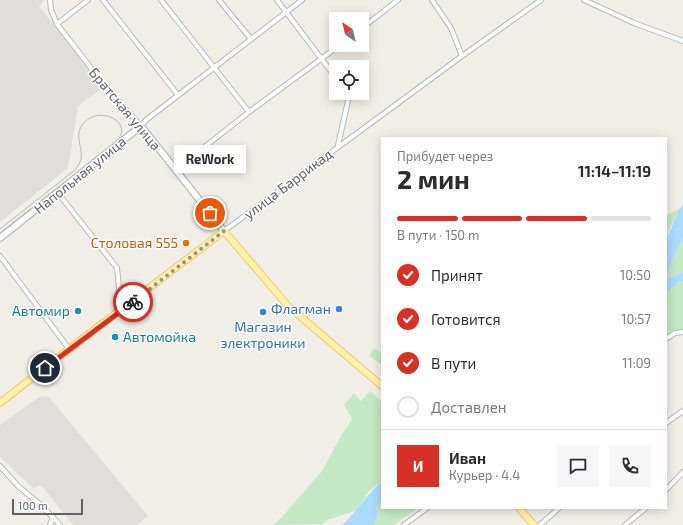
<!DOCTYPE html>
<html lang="ru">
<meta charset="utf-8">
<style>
:root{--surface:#fff;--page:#f7f7f7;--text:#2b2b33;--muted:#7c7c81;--line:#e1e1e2;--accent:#d93025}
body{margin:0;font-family:"Exo 2",sans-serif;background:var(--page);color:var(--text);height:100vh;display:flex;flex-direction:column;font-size:15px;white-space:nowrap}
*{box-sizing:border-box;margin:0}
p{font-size:13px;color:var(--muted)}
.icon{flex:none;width:22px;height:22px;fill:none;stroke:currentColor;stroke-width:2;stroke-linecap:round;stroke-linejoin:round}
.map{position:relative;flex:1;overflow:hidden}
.drawer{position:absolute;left:381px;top:137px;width:286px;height:372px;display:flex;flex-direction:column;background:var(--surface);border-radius:0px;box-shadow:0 2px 10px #0003}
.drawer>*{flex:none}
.needle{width:26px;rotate:325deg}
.controls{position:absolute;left:329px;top:12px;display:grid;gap:8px}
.controls a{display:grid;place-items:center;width:40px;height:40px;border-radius:0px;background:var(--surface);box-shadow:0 2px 10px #0003;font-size:20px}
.scale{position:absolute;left:12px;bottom:10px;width:71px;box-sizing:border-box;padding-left:4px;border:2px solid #5f6368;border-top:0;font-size:11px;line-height:14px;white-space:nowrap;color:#5f6368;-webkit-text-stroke:3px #fff;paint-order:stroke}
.pin{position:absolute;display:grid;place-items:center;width:34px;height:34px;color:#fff;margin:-17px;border:2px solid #fff;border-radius:50%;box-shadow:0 1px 4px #0007}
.courier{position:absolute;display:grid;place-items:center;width:40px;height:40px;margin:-20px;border:3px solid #d93025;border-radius:50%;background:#fff;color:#222;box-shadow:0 1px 5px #0007}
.bubble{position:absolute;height:28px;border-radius:0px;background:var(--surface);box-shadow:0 2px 10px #0003;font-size:13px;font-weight:700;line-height:28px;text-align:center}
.overview em{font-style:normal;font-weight:700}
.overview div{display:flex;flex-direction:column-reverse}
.overview{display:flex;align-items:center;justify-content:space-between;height:68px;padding:0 16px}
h1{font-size:26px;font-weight:700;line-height:30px}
.bar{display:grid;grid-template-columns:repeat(4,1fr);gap:6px 4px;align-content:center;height:48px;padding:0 16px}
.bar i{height:5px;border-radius:3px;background:var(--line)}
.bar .current{background:var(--accent)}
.bar p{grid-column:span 4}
.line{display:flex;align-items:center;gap:10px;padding:0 16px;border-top:1px solid var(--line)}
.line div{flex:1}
.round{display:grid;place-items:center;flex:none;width:42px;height:42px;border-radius:0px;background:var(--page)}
ol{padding:0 16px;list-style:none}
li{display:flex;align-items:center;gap:12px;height:44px}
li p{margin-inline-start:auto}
li .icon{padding:4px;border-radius:50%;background:var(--accent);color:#fff;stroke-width:4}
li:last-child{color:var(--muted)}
li i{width:22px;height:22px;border:2px solid var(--line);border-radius:50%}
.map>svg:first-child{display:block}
.industrial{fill:#e0deda}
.green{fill:#c5e8c5}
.water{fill:#aadaff}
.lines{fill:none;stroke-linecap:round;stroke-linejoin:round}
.street-casing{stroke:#b5b8bc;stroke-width:6}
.secondary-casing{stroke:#b6babf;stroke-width:8}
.primary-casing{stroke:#f2c960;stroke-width:8}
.street{stroke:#fff;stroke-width:4}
.secondary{stroke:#fff;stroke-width:5.5}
.primary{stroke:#fff2af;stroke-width:6}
.tram{stroke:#b6b7b8;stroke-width:1}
.done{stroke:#929495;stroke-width:4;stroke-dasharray:0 7.2}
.route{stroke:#d93025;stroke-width:5}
.food-dot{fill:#e8710a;stroke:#fff;stroke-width:1.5}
.shop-dot{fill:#3f7fe0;stroke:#fff;stroke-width:1.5}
.culture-dot{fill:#0f9aa8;stroke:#fff;stroke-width:1.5}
.labels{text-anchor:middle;stroke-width:3;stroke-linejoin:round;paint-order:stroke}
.street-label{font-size:14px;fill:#5f6368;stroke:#fff}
.food-label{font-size:14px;fill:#c56008;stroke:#fff;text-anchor:end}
.shop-label{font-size:14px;fill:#366cbe;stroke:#fff;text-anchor:end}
.culture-label{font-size:14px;fill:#0d838f;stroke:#fff;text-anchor:end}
</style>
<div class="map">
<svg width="683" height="525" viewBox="0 0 683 525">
<rect width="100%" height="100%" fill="#f1efe8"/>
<g class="industrial">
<path d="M0,0H45L39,6L103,87L78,106L68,168L0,222Z"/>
<path d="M48,396L148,516L137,525H73L41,485L33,488L0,457V425L39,397Z"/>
</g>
<g class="green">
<path d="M679,209L666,237V215Z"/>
<path d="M683,238V273L667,280L674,255Z"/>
<path d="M680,281H683V330L666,337V293Z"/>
<path d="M374,348L382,354V365L369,356Z"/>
<path d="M370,391L382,402V480L369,491L357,510L327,520L323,524L273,525L282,517L322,471L341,436L352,419L344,405L354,393L361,401Z"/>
<path d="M382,502V508H418L394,525H374L378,515L376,507Z"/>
</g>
<g class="water">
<path d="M683,205V238L674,255L667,279L683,273V281H680L666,293V241L679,209Z"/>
<path d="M382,481V502L376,507L378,515L374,525H342C357,512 367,494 382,481Z"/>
</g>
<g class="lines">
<defs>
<g id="street">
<path d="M50,0L51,10L57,24L105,86L141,126L146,120L302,0"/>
<path d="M103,0L178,95"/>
<path d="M161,0L249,112"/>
<path d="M219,0L251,39"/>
<path d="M277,0L336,78"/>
<path d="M432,0L451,28L462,56"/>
<path d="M584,0L634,23L683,41"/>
<path d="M57,24L88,0"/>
<path d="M362,28L398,0"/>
<path d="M338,145L348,101L346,93"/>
<path d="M175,170L249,112L340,45"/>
<path d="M58,193L117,268L120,297L126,307"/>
<path d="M224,231L462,56L541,0"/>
<path d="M0,256L69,349"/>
<path d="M666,339L675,333L683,332"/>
<path d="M666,423L683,411"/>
<path d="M0,466L18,486L42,506L60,525"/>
<path d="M666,490L683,472"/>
<path d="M50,525L53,517"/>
<path d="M404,525L427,508"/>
<path d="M540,525L559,508"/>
<path d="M625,525L646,508"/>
</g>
<path id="secondary" d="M0,238L141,126L224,231"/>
<g id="primary">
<path d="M0,403L69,349L224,231L288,306L382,386"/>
<path d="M519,508L534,525"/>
</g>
</defs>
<use href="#street" class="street-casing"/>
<use href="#secondary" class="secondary-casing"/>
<use href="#primary" class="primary-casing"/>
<use href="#street" class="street"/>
<use href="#secondary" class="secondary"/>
<use href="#primary" class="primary"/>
<path class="tram" d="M0,229L75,170C77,167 80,163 81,159C83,147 73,134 84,123C100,105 134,122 117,141L0,233"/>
</g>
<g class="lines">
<path class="done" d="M133,302L224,231L210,213"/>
<path class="route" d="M45,368L133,302"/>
</g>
<circle class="food-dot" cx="186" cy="243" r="4"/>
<g class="shop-dot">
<circle cx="339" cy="309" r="4"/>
<circle cx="263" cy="312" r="4"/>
</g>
<g class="culture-dot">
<circle cx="78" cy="311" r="4"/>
<circle cx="115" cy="337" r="4"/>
</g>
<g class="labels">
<g class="street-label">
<text transform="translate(125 109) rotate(50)" y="5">Братская улица</text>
<text transform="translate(80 175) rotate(-39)" y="5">Напольная улица</text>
<text transform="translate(288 184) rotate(-37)" y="5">улица Баррикад</text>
</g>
<g class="food-label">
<text x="178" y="248">Столовая 555</text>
</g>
<g class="shop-label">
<text x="331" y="314">Флагман</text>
<text x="263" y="332" text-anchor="middle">Магазин<tspan x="263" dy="16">электроники</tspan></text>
</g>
<g class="culture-label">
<text x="70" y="316">Автомир</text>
<text x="123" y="342" text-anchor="start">Автомойка</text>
</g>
</g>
</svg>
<div class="controls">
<a><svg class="needle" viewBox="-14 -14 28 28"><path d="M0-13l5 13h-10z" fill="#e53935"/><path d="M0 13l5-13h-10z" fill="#7c7c81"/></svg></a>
<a><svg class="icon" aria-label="locate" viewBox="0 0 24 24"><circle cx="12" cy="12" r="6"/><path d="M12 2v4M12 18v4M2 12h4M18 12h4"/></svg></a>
</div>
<div class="scale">100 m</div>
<div class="pin" style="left:210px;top:213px;background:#ea580c"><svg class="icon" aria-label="bag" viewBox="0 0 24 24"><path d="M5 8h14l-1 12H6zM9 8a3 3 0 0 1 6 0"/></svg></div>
<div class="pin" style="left:45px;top:368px;background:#1f2937"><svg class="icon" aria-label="home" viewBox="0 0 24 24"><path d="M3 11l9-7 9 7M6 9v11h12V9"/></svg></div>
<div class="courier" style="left:133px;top:302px"><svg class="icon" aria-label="bike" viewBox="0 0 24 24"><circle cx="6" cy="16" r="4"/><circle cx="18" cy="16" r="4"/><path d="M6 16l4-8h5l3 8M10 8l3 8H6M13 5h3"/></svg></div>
<div class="bubble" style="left:174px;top:145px;width:72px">ReWork</div>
<section class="drawer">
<div class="overview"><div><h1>2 мин</h1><p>Прибудет через</p></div><em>11:14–11:19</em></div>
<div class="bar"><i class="current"></i><i class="current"></i><i class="current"></i><i></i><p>В пути · 150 m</p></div>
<ol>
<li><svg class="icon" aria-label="check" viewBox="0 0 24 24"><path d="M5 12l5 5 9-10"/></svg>Принят<p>10:50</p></li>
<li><svg class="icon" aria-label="check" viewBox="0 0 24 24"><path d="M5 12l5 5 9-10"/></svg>Готовится<p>10:57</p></li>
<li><svg class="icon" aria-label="check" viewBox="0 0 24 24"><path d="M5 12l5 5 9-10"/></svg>В пути<p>11:09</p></li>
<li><i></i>Доставлен</li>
</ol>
<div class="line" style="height:72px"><b class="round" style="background:var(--accent);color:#fff">И</b><div><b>Иван</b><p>Курьер · 4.4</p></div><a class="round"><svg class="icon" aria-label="chat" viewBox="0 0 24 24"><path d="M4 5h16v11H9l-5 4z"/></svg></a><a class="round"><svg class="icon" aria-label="phone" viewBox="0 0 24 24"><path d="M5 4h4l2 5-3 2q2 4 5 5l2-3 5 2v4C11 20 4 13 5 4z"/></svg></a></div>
</section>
</div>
